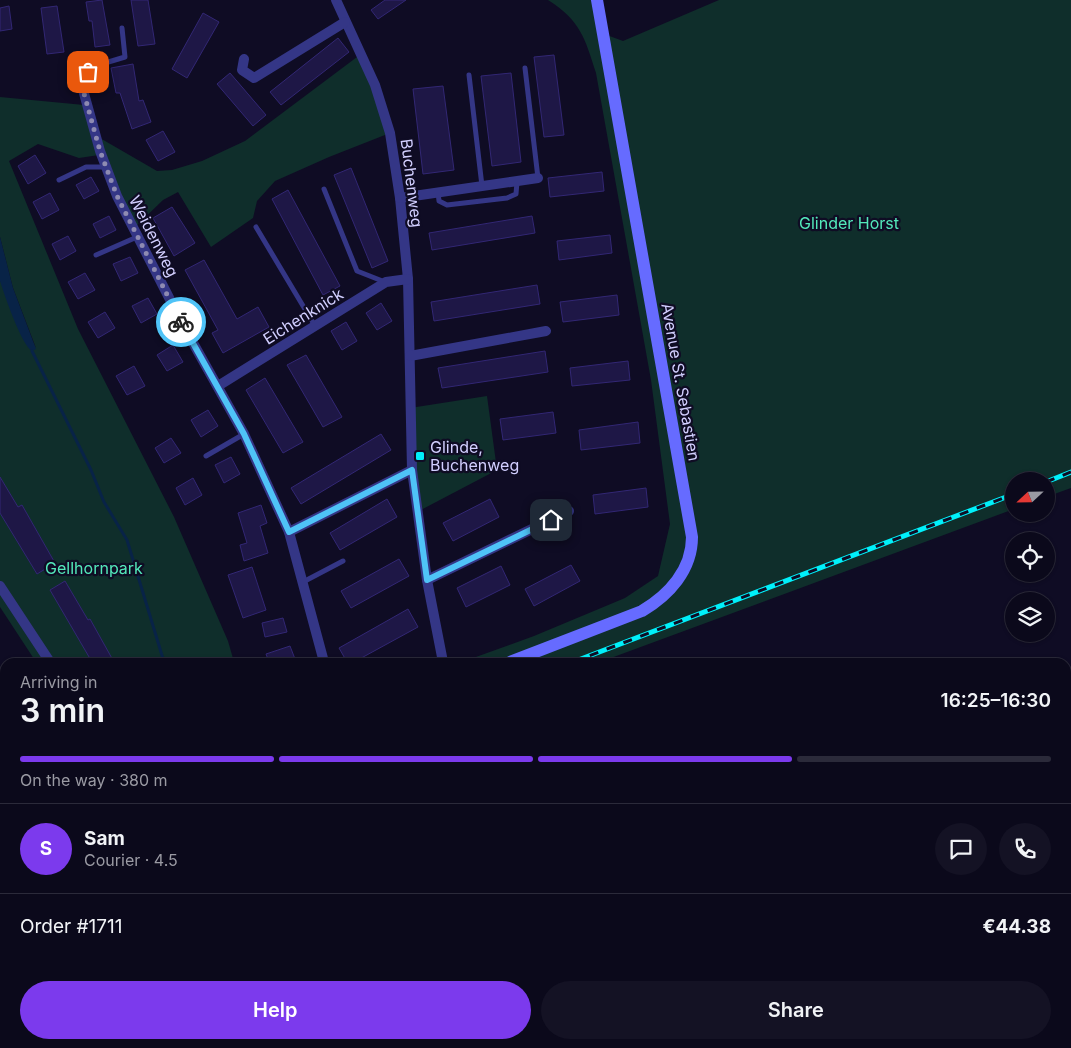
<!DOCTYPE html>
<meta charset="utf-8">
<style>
:root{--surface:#0b091b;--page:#141224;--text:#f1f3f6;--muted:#9a9aa3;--line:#2b2a3a;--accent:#7c3aed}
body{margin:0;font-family:Inter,sans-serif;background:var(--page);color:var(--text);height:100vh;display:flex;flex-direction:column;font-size:19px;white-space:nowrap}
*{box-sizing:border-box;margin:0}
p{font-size:16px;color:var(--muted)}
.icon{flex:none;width:28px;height:28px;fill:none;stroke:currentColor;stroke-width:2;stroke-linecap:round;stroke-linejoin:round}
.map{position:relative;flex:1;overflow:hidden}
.details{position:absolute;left:0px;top:658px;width:1071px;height:391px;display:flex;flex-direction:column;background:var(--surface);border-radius:15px 15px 0 0;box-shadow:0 1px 4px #0004,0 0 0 1px var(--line)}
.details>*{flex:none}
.needle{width:32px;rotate:248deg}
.fabs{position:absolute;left:1005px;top:472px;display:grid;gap:10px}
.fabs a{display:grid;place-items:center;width:50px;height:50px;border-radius:50%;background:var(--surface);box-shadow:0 1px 4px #0004,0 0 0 1px var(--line);font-size:25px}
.pin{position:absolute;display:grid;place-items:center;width:42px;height:42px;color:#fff;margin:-21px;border-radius:10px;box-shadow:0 2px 8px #0006}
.courier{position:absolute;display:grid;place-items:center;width:50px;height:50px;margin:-25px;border:4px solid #4fc3f7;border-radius:50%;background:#fff;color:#222;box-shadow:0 1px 6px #0007}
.summary em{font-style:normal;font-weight:600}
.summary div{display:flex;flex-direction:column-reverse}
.summary{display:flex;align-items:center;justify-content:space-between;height:85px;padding:0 20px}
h1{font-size:32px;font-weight:600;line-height:38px}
.bar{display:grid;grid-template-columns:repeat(4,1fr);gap:8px 5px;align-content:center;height:60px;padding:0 20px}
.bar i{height:6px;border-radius:4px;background:var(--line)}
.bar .active{background:var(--accent)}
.bar p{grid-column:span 4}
.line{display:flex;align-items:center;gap:12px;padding:0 20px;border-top:1px solid var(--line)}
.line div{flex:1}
.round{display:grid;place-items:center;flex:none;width:52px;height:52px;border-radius:26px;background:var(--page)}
.primary-button{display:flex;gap:10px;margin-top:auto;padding:10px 20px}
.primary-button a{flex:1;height:58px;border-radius:30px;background:var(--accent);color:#fff;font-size:20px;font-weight:600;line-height:58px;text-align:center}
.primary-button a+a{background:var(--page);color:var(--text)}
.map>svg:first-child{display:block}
.green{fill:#0f2e2b}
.water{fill:#082347}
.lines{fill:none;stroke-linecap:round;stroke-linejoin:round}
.stream{stroke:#082347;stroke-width:3}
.building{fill:#1e1746;stroke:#322774}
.service{stroke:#343686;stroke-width:5}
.minor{stroke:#343686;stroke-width:10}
.secondary{stroke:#666bff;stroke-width:12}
.rail-casing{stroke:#00f0fa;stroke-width:5}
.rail{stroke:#0f0c24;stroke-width:3;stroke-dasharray:9;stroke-linecap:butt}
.done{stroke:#8e8bb2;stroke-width:5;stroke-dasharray:0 9}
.route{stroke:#4fc3f7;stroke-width:6}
.poi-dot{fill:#00f0fa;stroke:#0f0c24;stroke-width:2}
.labels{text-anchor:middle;stroke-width:4.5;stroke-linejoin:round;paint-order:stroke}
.street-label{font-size:16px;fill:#d2cfff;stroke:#0f0c24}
.park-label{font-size:16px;fill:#53e8ba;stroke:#0f0c24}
.poi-label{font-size:16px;fill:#d2cfff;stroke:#0f0c24;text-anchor:start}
</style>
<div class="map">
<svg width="1071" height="1048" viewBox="0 0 1071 1048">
<rect width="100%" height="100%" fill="#0f0c24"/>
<g class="green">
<path d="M548,0H598L604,34L623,41L719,0H1071V488L1046,497V481H1014V509L600,662H462L534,636L625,598L658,576L670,524L651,380L596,73C585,38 580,20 548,0Z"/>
<path d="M361,54L390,133L329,157L275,181L257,201L253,218L211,247L178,192L163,200L131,231L99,155L79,158L38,144L9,161L78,329L174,517L228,641L234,662H36L0,607V280L36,348L13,288L0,237V97L84,105L93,134L157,171L172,170L202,161L245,141Z"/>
<path d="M487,396L497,470L417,512L410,408Z"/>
<path d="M5,1031V1044H293L295,1048H0V1037Z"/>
</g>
<path class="water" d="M0,237L13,288L36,349L32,351C22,346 4,294 0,281C0,268 0,251 0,237Z"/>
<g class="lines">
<g class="stream">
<path d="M32,351L91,470L104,502L127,540L164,662"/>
<path d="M282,1044L283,1048"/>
</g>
</g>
<g class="building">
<path d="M102,0L110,45L95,47L92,21H89L86,2Z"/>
<path d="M131,0H148L155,44L138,46Z"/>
<path d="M385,0H406L378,19L371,10Z"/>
<path d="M9,6L12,29L0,31V8Z"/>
<path d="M57,6L64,52L47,54L41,8Z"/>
<path d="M203,13L219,22L187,78L172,69Z"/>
<path d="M338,38L349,52L281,105L270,92Z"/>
<path d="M554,55L564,135L544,137L534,57Z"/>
<path d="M133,64L139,101L143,100L151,122L132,129L120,93H116L111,68Z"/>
<path d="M230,73L266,115L253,126L217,84Z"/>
<path d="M511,73L521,162L492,166L481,76Z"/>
<path d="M443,86L454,170L423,174L413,89Z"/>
<path d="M163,131L175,152L158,161L146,140Z"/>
<path d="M35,155L46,173L28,184L18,166Z"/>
<path d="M351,168L388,261L372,268L334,175Z"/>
<path d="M602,172L604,191L550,197L548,178Z"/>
<path d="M91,177L99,191L84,199L76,185Z"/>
<path d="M288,190L340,286L323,295L272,199Z"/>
<path d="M50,193L59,210L42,219L33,202Z"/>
<path d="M172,207L195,243L174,256L153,218Z"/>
<path d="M109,216L116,230L100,238L93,224Z"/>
<path d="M532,216L535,233L432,250L429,233Z"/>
<path d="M610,235L612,253L559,260L557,241Z"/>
<path d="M68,236L76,251L60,260L52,244Z"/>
<path d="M130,257L138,273L121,281L113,264Z"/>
<path d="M204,260L237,319L258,307L269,327L223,353L212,333L218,330L185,270Z"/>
<path d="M85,273L95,290L78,299L68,282Z"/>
<path d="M537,285L540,304L434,321L431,302Z"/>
<path d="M617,295L619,315L563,322L560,302Z"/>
<path d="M148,298L157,314L141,323L132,306Z"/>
<path d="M381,303L392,321L377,330L366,313Z"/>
<path d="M105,312L115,328L98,338L88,322Z"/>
<path d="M346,322L357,341L342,350L331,331Z"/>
<path d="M173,345L183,362L167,371L157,355Z"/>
<path d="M545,351L548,372L442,388L438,368Z"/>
<path d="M306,355L342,417L323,427L287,365Z"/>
<path d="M628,361L630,380L572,386L570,368Z"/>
<path d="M134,366L145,386L127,395L116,376Z"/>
<path d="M265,378L303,442L283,453L246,390Z"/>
<path d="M208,410L218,426L201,437L191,420Z"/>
<path d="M553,412L556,433L503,440L500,419Z"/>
<path d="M638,422L640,443L581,450L579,430Z"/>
<path d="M381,434L391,450L301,504L291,488Z"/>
<path d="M171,438L181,453L164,463L155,448Z"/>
<path d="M231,457L240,474L224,483L215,465Z"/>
<path d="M0,477L18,507L22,505L55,563L37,574L0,513Z"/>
<path d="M193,478L202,495L185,505L176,488Z"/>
<path d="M646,488L648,507L595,514L593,495Z"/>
<path d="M387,499L397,517L340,550L330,533Z"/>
<path d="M490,499L499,517L453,541L443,523Z"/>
<path d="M261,505L267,523L260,526L268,553L244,561L240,545L247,543L238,513Z"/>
<path d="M399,559L409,576L351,608L341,591Z"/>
<path d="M571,565L580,581L534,606L525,589Z"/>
<path d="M501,566L510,585L466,607L457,588Z"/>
<path d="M252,567L266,610L243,618L228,575Z"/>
<path d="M65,581L88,620L90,619L114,662H92L50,590Z"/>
<path d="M408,609L418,627L354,662H347L339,648Z"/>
<path d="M283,618L287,632L265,637L262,623Z"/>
<path d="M290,646L295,659L286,662H269L266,654Z"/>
</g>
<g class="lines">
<g class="service">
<path d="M525,68L538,178"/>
<path d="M469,75L482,186"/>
<path d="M80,79L95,66L125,57L122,28"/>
<path d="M59,180L86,167H105"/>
<path d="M324,189L357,271L385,282"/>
<path d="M438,192L439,201L447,205L507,198L516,194L517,182"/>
<path d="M256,227L315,326"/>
<path d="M96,255L137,237"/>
<path d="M206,456L244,434"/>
<path d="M303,582L343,561"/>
</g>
<g class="minor">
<path d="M336,0L375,85L390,133L400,198L408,279L412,470L427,580L443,662"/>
<path d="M244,59L242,70L254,78L345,22"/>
<path d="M80,79L100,151L117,196L183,325L244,434L289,532L324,662"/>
<path d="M400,198L538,178"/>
<path d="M410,356L546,331"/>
<path d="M218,386L386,282L408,279"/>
<path d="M289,532L412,470"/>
<path d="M427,580L569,511"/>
<path d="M0,586L50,662"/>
<path d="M0,889L5,887"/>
</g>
<g class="secondary">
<path d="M510,662L642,611C669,595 692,570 692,537L597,0"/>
<path d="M0,1028L5,1021"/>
</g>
<defs>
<g id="rail">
<path d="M1046,482L1071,472"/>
<path d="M573,662L1014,494"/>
<path d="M106,1044V1048"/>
</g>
</defs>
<use href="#rail" class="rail-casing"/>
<use href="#rail" class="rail"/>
</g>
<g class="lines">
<path class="done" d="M88,72L80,79L100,151L117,196L181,322"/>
<path class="route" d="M181,322L244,434L289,532L412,470L427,580L551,520"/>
</g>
<rect class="poi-dot" x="415" y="451" width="10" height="10" rx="2.5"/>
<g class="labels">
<g class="street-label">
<text transform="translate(412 183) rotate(83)" y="6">Buchenweg</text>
<text transform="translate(154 236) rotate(63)" y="6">Weidenweg</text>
<text transform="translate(303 316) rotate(-32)" y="6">Eichenknick</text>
<text transform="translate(681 382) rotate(80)" y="6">Avenue St. Sebastien</text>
</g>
<g class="park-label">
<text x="849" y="229">Glinder Horst</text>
<text x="94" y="574">Gellhornpark</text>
</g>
<g class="poi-label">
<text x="430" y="453">Glinde,<tspan x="430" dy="18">Buchenweg</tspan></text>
</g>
</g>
</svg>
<div class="fabs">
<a><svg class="needle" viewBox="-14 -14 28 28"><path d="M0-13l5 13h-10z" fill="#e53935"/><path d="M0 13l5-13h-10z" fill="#9a9aa3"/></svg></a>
<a><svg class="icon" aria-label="locate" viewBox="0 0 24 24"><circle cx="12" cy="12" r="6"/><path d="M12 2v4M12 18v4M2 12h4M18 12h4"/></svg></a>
<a><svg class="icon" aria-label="layers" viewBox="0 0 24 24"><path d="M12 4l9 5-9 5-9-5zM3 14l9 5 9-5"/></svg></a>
</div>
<div class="pin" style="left:88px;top:72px;background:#ea580c"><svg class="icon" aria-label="bag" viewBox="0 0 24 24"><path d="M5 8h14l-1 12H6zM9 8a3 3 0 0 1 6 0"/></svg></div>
<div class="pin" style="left:551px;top:520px;background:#1f2937"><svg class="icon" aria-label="home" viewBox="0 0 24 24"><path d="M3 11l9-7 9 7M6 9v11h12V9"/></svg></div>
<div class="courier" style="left:181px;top:322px"><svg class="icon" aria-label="bike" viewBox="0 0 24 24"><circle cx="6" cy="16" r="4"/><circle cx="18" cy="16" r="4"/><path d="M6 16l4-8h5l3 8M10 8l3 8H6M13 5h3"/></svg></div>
<section class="details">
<div class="summary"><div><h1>3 min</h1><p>Arriving in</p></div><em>16:25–16:30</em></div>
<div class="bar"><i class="active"></i><i class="active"></i><i class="active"></i><i></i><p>On the way · 380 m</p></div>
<div class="line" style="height:90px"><b class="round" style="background:var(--accent);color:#fff">S</b><div><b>Sam</b><p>Courier · 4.5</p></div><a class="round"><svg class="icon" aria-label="chat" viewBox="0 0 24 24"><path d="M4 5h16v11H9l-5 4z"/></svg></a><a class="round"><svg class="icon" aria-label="phone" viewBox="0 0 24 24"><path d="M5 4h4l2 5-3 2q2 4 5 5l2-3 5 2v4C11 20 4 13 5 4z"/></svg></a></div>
<div class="line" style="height:65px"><div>Order #1711</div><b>€44.38</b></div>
<div class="primary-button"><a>Help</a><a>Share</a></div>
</section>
</div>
